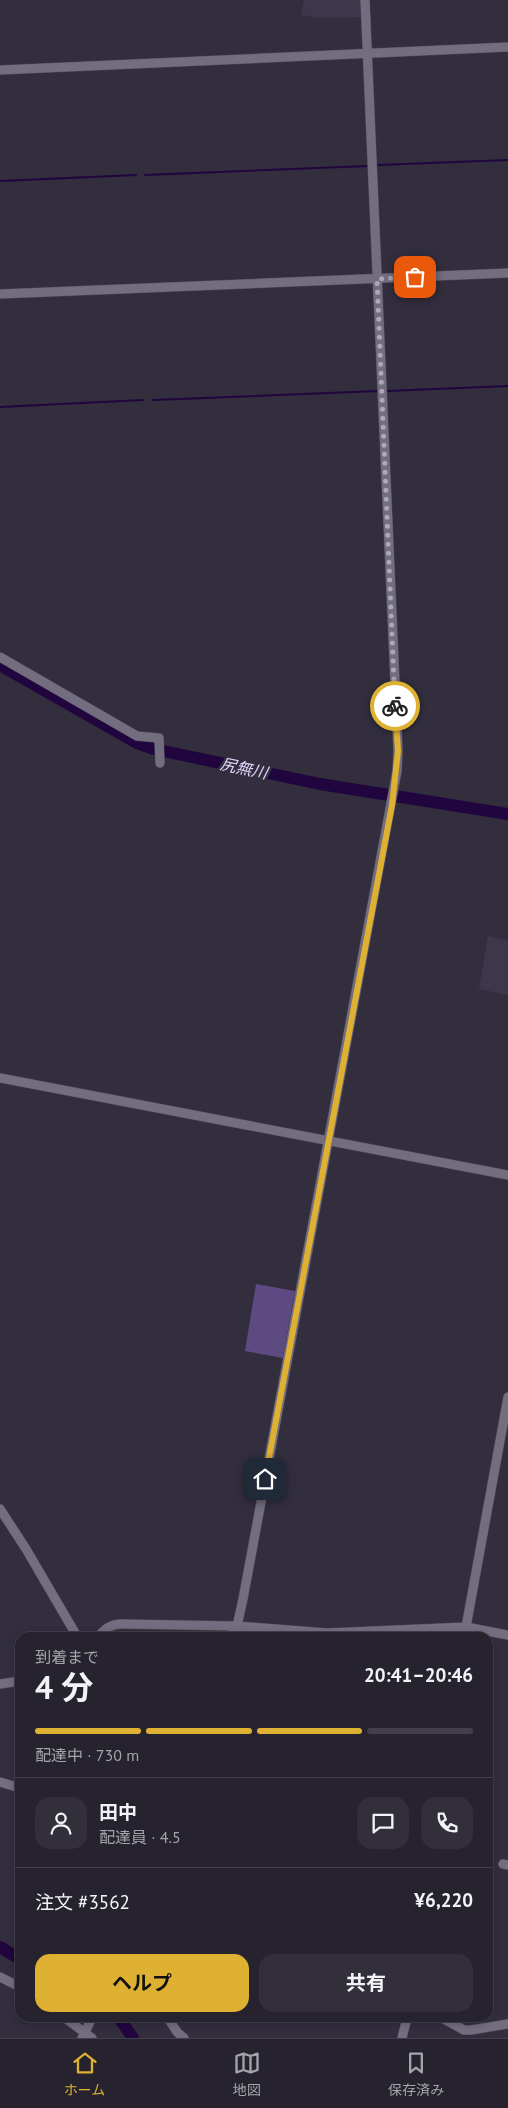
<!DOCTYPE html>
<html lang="ja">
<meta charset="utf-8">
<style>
:root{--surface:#26222e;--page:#322f3a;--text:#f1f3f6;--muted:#a4a4aa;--line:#423f4a;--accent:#deb133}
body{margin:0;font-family:"PT Sans","Noto Sans JP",sans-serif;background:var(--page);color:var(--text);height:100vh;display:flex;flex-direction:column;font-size:19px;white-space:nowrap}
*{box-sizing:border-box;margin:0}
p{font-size:16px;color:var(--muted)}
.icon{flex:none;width:28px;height:28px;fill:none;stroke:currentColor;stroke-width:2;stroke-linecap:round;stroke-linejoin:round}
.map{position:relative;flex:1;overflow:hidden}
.side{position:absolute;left:15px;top:1632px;width:478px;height:390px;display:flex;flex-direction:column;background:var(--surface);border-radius:15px;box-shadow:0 2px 8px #0003,0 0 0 1px var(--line)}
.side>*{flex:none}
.pin{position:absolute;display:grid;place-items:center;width:42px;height:42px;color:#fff;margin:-21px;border-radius:10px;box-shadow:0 2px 8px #0006}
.courier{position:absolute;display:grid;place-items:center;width:50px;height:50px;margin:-25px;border:4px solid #deb133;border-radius:50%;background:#fff;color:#222;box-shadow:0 1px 6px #0007}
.head em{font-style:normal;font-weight:700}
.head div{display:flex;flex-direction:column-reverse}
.head{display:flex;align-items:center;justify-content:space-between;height:85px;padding:0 20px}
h1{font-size:32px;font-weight:700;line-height:38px}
.bar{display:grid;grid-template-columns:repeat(4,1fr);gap:8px 5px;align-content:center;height:60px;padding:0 20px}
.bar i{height:6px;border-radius:4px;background:var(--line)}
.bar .on{background:var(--accent)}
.bar p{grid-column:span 4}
.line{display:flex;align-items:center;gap:12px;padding:0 20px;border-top:1px solid var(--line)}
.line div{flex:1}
.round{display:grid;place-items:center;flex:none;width:52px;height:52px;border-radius:15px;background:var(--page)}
.action{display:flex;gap:10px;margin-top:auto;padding:10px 20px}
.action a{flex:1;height:58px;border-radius:15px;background:var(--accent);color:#111;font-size:20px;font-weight:700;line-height:58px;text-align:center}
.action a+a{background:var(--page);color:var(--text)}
.dock{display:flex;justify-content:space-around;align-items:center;height:70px;border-top:1px solid var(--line);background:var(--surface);font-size:14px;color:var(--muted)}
.dock a{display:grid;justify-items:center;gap:2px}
.dock .on{color:var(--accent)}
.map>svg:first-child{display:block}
.built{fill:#3e374c}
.green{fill:#5d4a83}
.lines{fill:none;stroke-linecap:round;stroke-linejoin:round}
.stream{stroke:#20053f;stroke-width:2}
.river{stroke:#20053f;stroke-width:12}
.minor-casing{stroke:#4d4956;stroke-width:10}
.minor{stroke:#726d7f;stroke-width:9}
.done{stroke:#aca9b5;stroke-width:5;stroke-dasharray:0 9}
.route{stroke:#deb133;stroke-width:6}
.labels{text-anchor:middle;stroke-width:5;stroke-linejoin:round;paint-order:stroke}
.water-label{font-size:16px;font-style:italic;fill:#e0d6fb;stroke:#322e3e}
</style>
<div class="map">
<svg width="508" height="2038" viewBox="0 0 508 2038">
<rect width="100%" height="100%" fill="#322e3e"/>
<g class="built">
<path d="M304,0H362L363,17L319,18L301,15Z"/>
<path d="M488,936L508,941V995L479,989Z"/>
</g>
<path class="green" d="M256,1284L295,1291L283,1358L245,1351Z"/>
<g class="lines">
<g class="stream">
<path d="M378,165L508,160"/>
<path d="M145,175L368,166"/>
<path d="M0,181L136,175"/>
<path d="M387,391L508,386"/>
<path d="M153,400L378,391"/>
<path d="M0,407L143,400"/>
</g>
<g class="river">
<path d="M0,665L137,743L154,749L320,784L508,814"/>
<path d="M0,1947L20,1959"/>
<path d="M119,2018L133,2038"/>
</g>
<defs>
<g id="minor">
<path d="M0,70L508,47"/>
<path d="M0,294L508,273"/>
<path d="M0,657L137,736L159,738L160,763"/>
<path d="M0,1078L508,1175"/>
<path d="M0,1509L26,1549L78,1638"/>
<path d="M97,1638C105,1629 110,1624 122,1624L237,1626L327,1633L466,1627L508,1635"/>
<path d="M228,1638L237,1626L243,1599L397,771L398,751L365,0"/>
<path d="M464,1638L508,1397"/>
<path d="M0,1684L20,1681"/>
<path d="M0,1782L20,1788"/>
<path d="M503,1864L508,1865"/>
<path d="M0,1977L20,1987"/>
<path d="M65,2018L92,2038"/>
<path d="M168,2018L177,2032L184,2038"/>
<path d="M442,2018L464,2030H471L508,2024"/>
<path d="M82,2038L92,2018"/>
<path d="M402,2038L407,2018"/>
</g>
</defs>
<use href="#minor" class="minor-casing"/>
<use href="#minor" class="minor"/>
</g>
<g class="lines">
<path class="done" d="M395,706L377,279L415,277"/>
<path class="route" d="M265,1479L392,805L398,751L395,706"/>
</g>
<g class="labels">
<g class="water-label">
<text transform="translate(244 768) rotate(12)" y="6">尻無川</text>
</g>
</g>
</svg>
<div class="pin" style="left:415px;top:277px;background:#ea580c"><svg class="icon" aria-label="bag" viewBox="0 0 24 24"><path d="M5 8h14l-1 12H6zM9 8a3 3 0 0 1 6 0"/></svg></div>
<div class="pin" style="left:265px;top:1479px;background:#1f2937"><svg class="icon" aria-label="home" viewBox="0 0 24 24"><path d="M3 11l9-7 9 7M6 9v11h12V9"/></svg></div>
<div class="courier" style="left:395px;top:706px"><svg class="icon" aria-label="bike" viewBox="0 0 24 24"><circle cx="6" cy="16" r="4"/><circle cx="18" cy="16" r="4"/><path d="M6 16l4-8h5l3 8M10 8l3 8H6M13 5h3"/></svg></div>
<section class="side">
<div class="head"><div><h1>4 分</h1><p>到着まで</p></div><em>20:41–20:46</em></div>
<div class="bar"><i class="on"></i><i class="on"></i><i class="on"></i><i></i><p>配達中 · 730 m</p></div>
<div class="line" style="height:90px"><a class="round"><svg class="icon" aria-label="person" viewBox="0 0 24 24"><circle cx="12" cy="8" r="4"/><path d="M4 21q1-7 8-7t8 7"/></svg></a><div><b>田中</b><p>配達員 · 4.5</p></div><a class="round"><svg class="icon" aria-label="chat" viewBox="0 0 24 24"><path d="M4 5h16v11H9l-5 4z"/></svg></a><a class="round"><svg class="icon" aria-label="phone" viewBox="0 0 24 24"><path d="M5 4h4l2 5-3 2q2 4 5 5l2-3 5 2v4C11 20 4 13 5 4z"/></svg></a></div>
<div class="line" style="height:65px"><div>注文 #3562</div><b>¥6,220</b></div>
<div class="action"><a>ヘルプ</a><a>共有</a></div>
</section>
</div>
<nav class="dock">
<a class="on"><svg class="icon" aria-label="home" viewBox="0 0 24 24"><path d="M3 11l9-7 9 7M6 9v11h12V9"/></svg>ホーム</a>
<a><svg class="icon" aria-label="map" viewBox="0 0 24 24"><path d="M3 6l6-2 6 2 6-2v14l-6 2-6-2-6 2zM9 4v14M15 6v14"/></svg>地図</a>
<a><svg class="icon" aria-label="saved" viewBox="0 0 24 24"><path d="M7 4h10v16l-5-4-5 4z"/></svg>保存済み</a>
</nav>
